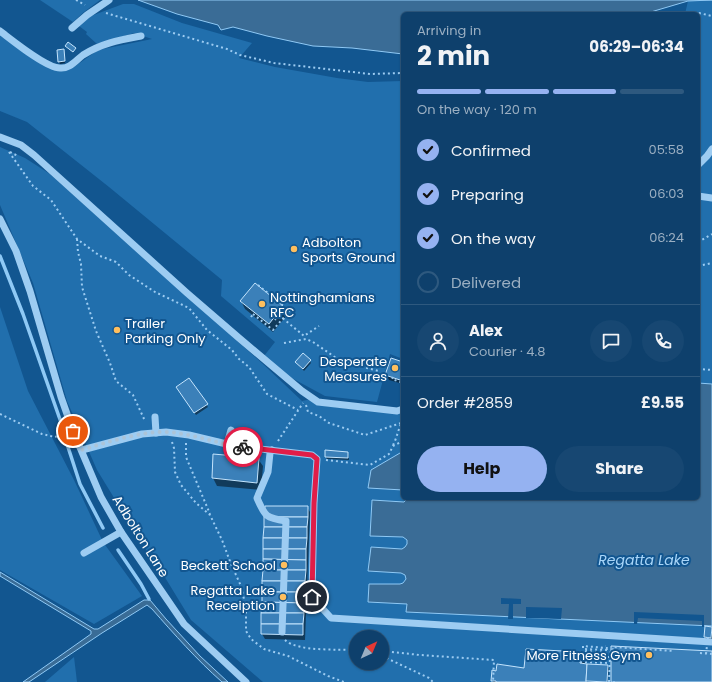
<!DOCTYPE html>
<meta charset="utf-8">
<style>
:root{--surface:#0e406c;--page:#174772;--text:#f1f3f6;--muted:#9bafc2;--line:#2e597f;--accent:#95b2f1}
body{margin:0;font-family:Poppins,sans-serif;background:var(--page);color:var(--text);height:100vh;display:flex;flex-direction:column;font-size:15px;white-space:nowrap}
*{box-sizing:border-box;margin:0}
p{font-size:13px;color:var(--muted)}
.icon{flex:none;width:22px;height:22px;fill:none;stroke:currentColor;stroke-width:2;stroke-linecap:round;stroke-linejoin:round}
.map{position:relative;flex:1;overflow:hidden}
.sheet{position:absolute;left:401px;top:12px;width:299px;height:488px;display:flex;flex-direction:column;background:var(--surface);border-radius:6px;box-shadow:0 1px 3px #0004,0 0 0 1px var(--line)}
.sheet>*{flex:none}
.needle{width:26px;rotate:44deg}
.tools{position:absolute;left:349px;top:630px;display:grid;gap:8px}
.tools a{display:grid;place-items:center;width:40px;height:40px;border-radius:50%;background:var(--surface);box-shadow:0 1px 3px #0004,0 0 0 1px var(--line);font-size:20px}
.pin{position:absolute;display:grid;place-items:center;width:34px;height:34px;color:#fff;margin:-17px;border:2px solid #fff;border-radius:50%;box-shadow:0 1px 4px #0007}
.courier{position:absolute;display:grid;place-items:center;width:40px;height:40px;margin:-20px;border:3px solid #e11d48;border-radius:50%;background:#fff;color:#222;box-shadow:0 1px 5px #0007}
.overview em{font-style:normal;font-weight:700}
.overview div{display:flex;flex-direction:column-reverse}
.overview{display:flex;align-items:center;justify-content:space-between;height:68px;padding:0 16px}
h1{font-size:26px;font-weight:700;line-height:30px}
.bar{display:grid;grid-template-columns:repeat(4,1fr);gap:6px 4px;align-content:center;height:48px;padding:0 16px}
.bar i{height:5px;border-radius:3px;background:var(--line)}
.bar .on{background:var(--accent)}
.bar p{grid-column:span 4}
.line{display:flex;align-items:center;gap:10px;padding:0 16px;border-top:1px solid var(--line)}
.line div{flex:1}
.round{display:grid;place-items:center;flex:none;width:42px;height:42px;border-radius:21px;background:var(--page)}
ol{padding:0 16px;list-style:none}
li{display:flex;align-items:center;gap:12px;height:44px}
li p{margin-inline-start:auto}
li .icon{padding:4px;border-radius:50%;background:var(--accent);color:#111;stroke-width:4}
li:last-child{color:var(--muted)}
li i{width:22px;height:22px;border:2px solid var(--line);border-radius:50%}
.primary-button{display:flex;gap:8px;margin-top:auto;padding:8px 16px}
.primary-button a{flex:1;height:46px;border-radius:24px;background:var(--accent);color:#111;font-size:16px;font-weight:700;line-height:46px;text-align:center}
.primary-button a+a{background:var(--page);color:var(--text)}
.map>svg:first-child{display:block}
.green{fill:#216fad;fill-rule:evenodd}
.water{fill:#3a6c96;stroke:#8fc9f5}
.pier{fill:#125690}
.shadow{fill:#0007}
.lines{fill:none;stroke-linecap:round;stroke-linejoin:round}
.stream{stroke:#8fc9f5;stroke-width:3.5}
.building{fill:#3b80b9;stroke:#c4e4fd}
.path{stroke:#9dccf2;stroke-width:2;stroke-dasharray:2 3;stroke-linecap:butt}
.minor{stroke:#9dccf2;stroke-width:7}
.path-bridge{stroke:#9dccf2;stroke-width:2;stroke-dasharray:2 3;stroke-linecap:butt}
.done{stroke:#acc4d8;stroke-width:4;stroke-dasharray:0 7.2}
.route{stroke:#e11d48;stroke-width:5}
.poi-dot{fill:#ffbf5e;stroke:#125690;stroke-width:1.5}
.labels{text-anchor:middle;stroke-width:4;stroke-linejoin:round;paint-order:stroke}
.poi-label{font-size:13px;fill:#fff;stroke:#125690;text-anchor:end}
.street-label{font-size:13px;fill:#fff;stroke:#125690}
.water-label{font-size:14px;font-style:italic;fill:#a9d6f9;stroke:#125690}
</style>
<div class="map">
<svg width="712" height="682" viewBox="0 0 712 682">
<rect width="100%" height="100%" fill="#125690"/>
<g class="green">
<path d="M40,0H100L84,12L73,22Z"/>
<path d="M712,0V682H263L191,620L158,566L151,558L97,470L67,401L33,283L0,205V147L25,158L50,174L264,365L302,401L311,399L325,406L403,414V498H698V14H685L688,1ZM356,637H382V663H356Z"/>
<path d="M123,4H134L182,23L252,43L239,58L275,67L337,78L368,82L403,81V359L390,354L377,402L325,396L288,376L264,356L275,342L221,296L222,280L109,187L27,122L0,111V34L48,67L57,71H65L74,67L98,50L152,39L134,33L97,44L86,34L87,32L79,26L91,16Z"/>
<path d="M0,307L28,391L74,480L103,542L142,596L94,624L0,570Z"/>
<path d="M74,657L77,682H45Z"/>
</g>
<g class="water">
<path d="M138,0H712L688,1L644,14H403V54L352,48L313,46L267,36L233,27L221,30L218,25L177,14Z"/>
<path d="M698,383L712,384V626L406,612L407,604L368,602L369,584H400L403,583L406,579L405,575L401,573L368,571L371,547L402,549L405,547L407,544V540L403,537L370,536L372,500L404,502L408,498H698Z"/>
<path d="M400,453H403V490L368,488L371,470Z"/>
<path d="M0,572L94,629H98L144,600H150L166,619L200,656L228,682H222C197,660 174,634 152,609L147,605L102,633L29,682H23L91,634V631L0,576Z"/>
</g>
<g class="pier">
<path d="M501,598L521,599V604H513V619H508L509,604H501Z"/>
<path d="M526,607L562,608L561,619L526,618Z"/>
<path d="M634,612L704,615V627H702V621L638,618L637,624H634Z"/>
</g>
<g class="shadow">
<path d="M63,51L65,63L60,64L59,61Z"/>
<path d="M255,284L283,307L287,315L273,332L245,309L241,301Z"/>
<path d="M310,361L311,363L304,371L296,362Z"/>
<path d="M403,363V384L389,380L386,375Z"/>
<path d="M189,379L208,407L196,415L177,387Z"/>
<path d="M348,453L349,460L327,459L326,457Z"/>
<path d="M258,459L263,466L261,490L217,486L213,478Z"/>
<path d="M265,507H307L310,512L305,640L265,639L262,634Z"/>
<path d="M712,628V639H706L705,637Z"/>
<path d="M580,653L586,665L607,666L609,668L608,681L493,682L492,680L497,672L525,669Z"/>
</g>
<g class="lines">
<g class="stream">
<path d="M0,256L23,314L63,428"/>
<path d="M68,447L80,484L103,528"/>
<path d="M118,550L141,584L149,599"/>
</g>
</g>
<g class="building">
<path d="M68,42L76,48L73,52L65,46Z"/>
<path d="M64,49L65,61L58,62L57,50Z"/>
<path d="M255,283L283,306L269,324L240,301Z"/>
<path d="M303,353L311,360L303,369L295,362Z"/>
<path d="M391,358L403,362V381L385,375Z"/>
<path d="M189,378L208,404L194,413L176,387Z"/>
<path d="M325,450L348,452V458L325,457Z"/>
<path d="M213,454L259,458L257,483L212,478Z"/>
<path d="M265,506H308V517H264Z"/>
<path d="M264,517H308L307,527H264Z"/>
<path d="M264,527H307V538H263Z"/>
<path d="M263,538H307L306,549H263Z"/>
<path d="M263,549H306V560L263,559Z"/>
<path d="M263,559L306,560V570H263Z"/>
<path d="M263,570H306L305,581H262Z"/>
<rect x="262" y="581" width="43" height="11"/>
<path d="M262,592H305L304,603L262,602Z"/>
<path d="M262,602L304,603V613H261Z"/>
<path d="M261,613H304L303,624H261Z"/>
<path d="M261,624H303V635L261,634Z"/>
<path d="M705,626L712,627L711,638L704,637Z"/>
<path d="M611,646L712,651V682H611Z"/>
<path d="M526,649L581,652L580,663L587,664L586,682H496V681H491L492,670L496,671L497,664L524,668Z"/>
<path d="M587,664L608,665L607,682L586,681Z"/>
</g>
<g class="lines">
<g class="path">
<path d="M76,0L85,5"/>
<path d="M106,13L227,49L240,55L274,63L370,74L403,73"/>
<path d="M694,14L699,13L712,16"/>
<path d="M9,152L33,186L51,200L77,239L100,256L116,262L129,275L155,292L189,308L207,330L232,350L239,359L249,367L267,394L298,410"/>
<path d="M10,152L18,156"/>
<path d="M77,239L78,252L81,264L82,287L96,331L110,363L116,381L133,395L145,421"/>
<path d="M698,242L712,234"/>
<path d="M698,266L712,263"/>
<path d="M258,285L285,307L275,320"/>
<path d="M253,314L273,330L291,309"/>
<path d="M279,315L304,336L319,326"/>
<path d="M251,317L254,313"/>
<path d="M284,343L306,339L313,342L342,362L379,371"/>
<path d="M698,369L712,370"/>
<path d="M393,377L392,379L403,383"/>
<path d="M306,405L308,412L319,416L329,423L365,435L401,423"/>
<path d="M0,414L42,434L55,437L65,433"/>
<path d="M278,441L303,403"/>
<path d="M172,442L174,448L175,472L181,485L196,503L210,515L222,540L231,564L241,586L246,608V631L251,639L264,649L288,656L328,676L344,682"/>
<path d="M186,443V457L210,514"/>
<path d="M393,445C397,438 399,426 403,420"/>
<path d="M326,460L370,465L389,454L393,446L403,441"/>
<path d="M285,640C298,652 338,649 356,650"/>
<path d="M382,651L420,655L494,660L493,682"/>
<path d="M700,653L712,654"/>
<path d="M583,654V651L607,653V650L583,649V646L607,648V646H605"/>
<path d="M382,656L429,678L433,682"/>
<path d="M583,656L610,657L609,682"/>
<path d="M583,656V659L608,660V662"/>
<path d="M610,658L611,649"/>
<path d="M580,662L609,663"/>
<path d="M614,681V682"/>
</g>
<g class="minor">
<path d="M72,28L87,15L109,0"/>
<path d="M0,31C12,40 46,68 60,68C70,69 76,60 83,55C102,43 120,40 141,36"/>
<path d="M0,137L21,145L34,155L187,293L239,338L302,391L318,402L397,411L403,409"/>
<path d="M698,165L707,156L712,149"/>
<path d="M698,196L712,198"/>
<path d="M0,219L16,251L30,291L61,397L73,431L101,497L121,532L184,624L246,682"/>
<path d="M155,417L156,433"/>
<path d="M227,444L231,430"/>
<path d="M82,450L142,434L166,432L189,435L235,446L312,455L317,459L314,503L312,597L331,618L712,642"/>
<path d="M272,450L270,453L268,472L257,498C265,516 265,518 286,521L282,632"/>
<path d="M84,553L121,532"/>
</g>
<g class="path-bridge">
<path d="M706,654L708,637"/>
<path d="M610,657V654L612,655L613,647L674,651"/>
</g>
</g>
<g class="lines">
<path class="done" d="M73,431L82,450C104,443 146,430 168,432C194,434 218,444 243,447"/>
<path class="route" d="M243,447L312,455L317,459L314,503L312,597"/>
</g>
<g class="poi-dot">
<circle cx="294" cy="249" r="4"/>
<circle cx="262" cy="304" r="4"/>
<circle cx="117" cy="330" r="4"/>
<circle cx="395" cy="368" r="4"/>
<circle cx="284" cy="565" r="4"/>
<circle cx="283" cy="597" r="4"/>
<circle cx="649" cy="655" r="4"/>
</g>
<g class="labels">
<g class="poi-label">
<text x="302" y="247" text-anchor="start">Adbolton<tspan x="302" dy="15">Sports Ground</tspan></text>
<text x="270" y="302" text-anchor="start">Nottinghamians<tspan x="270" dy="15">RFC</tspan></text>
<text x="125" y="328" text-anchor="start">Trailer<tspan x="125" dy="15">Parking Only</tspan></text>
<text x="387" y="366">Desperate<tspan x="387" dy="15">Measures</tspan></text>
<text x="276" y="570">Beckett School</text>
<text x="275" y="595">Regatta Lake<tspan x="275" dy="15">Receiption</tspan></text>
<text x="641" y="660">More Fitness Gym</text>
</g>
<g class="street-label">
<text transform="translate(141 536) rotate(58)" y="5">Adbolton Lane</text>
</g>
<g class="water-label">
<text x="644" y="565">Regatta Lake</text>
</g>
</g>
</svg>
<div class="tools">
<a><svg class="needle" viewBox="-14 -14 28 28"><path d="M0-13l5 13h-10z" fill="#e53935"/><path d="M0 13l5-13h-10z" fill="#9bafc2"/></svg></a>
</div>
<div class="pin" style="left:73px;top:431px;background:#ea580c"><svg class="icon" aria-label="bag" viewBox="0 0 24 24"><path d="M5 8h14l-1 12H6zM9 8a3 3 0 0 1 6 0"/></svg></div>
<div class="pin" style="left:312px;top:597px;background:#1f2937"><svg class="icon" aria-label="home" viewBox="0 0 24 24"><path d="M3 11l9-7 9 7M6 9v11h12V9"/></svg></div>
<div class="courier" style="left:243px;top:447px"><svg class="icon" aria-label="bike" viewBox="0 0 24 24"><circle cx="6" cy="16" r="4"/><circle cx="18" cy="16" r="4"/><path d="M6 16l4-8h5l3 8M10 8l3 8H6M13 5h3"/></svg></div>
<section class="sheet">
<div class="overview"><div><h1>2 min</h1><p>Arriving in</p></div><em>06:29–06:34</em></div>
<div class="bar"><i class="on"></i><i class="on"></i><i class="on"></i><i></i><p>On the way · 120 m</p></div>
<ol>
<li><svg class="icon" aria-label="check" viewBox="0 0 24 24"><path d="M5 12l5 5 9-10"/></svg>Confirmed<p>05:58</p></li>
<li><svg class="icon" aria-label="check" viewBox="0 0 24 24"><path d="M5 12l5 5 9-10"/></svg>Preparing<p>06:03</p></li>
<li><svg class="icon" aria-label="check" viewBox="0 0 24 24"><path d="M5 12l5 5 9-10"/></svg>On the way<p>06:24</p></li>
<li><i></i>Delivered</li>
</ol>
<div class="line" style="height:72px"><a class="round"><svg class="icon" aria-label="person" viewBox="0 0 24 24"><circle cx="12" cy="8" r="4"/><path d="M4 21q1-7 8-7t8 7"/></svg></a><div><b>Alex</b><p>Courier · 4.8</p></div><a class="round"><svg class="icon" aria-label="chat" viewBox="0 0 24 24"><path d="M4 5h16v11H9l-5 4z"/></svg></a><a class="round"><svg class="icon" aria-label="phone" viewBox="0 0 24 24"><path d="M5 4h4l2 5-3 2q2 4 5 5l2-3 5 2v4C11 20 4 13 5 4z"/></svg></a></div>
<div class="line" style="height:52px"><div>Order #2859</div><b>£9.55</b></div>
<div class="primary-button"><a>Help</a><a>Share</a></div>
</section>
</div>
